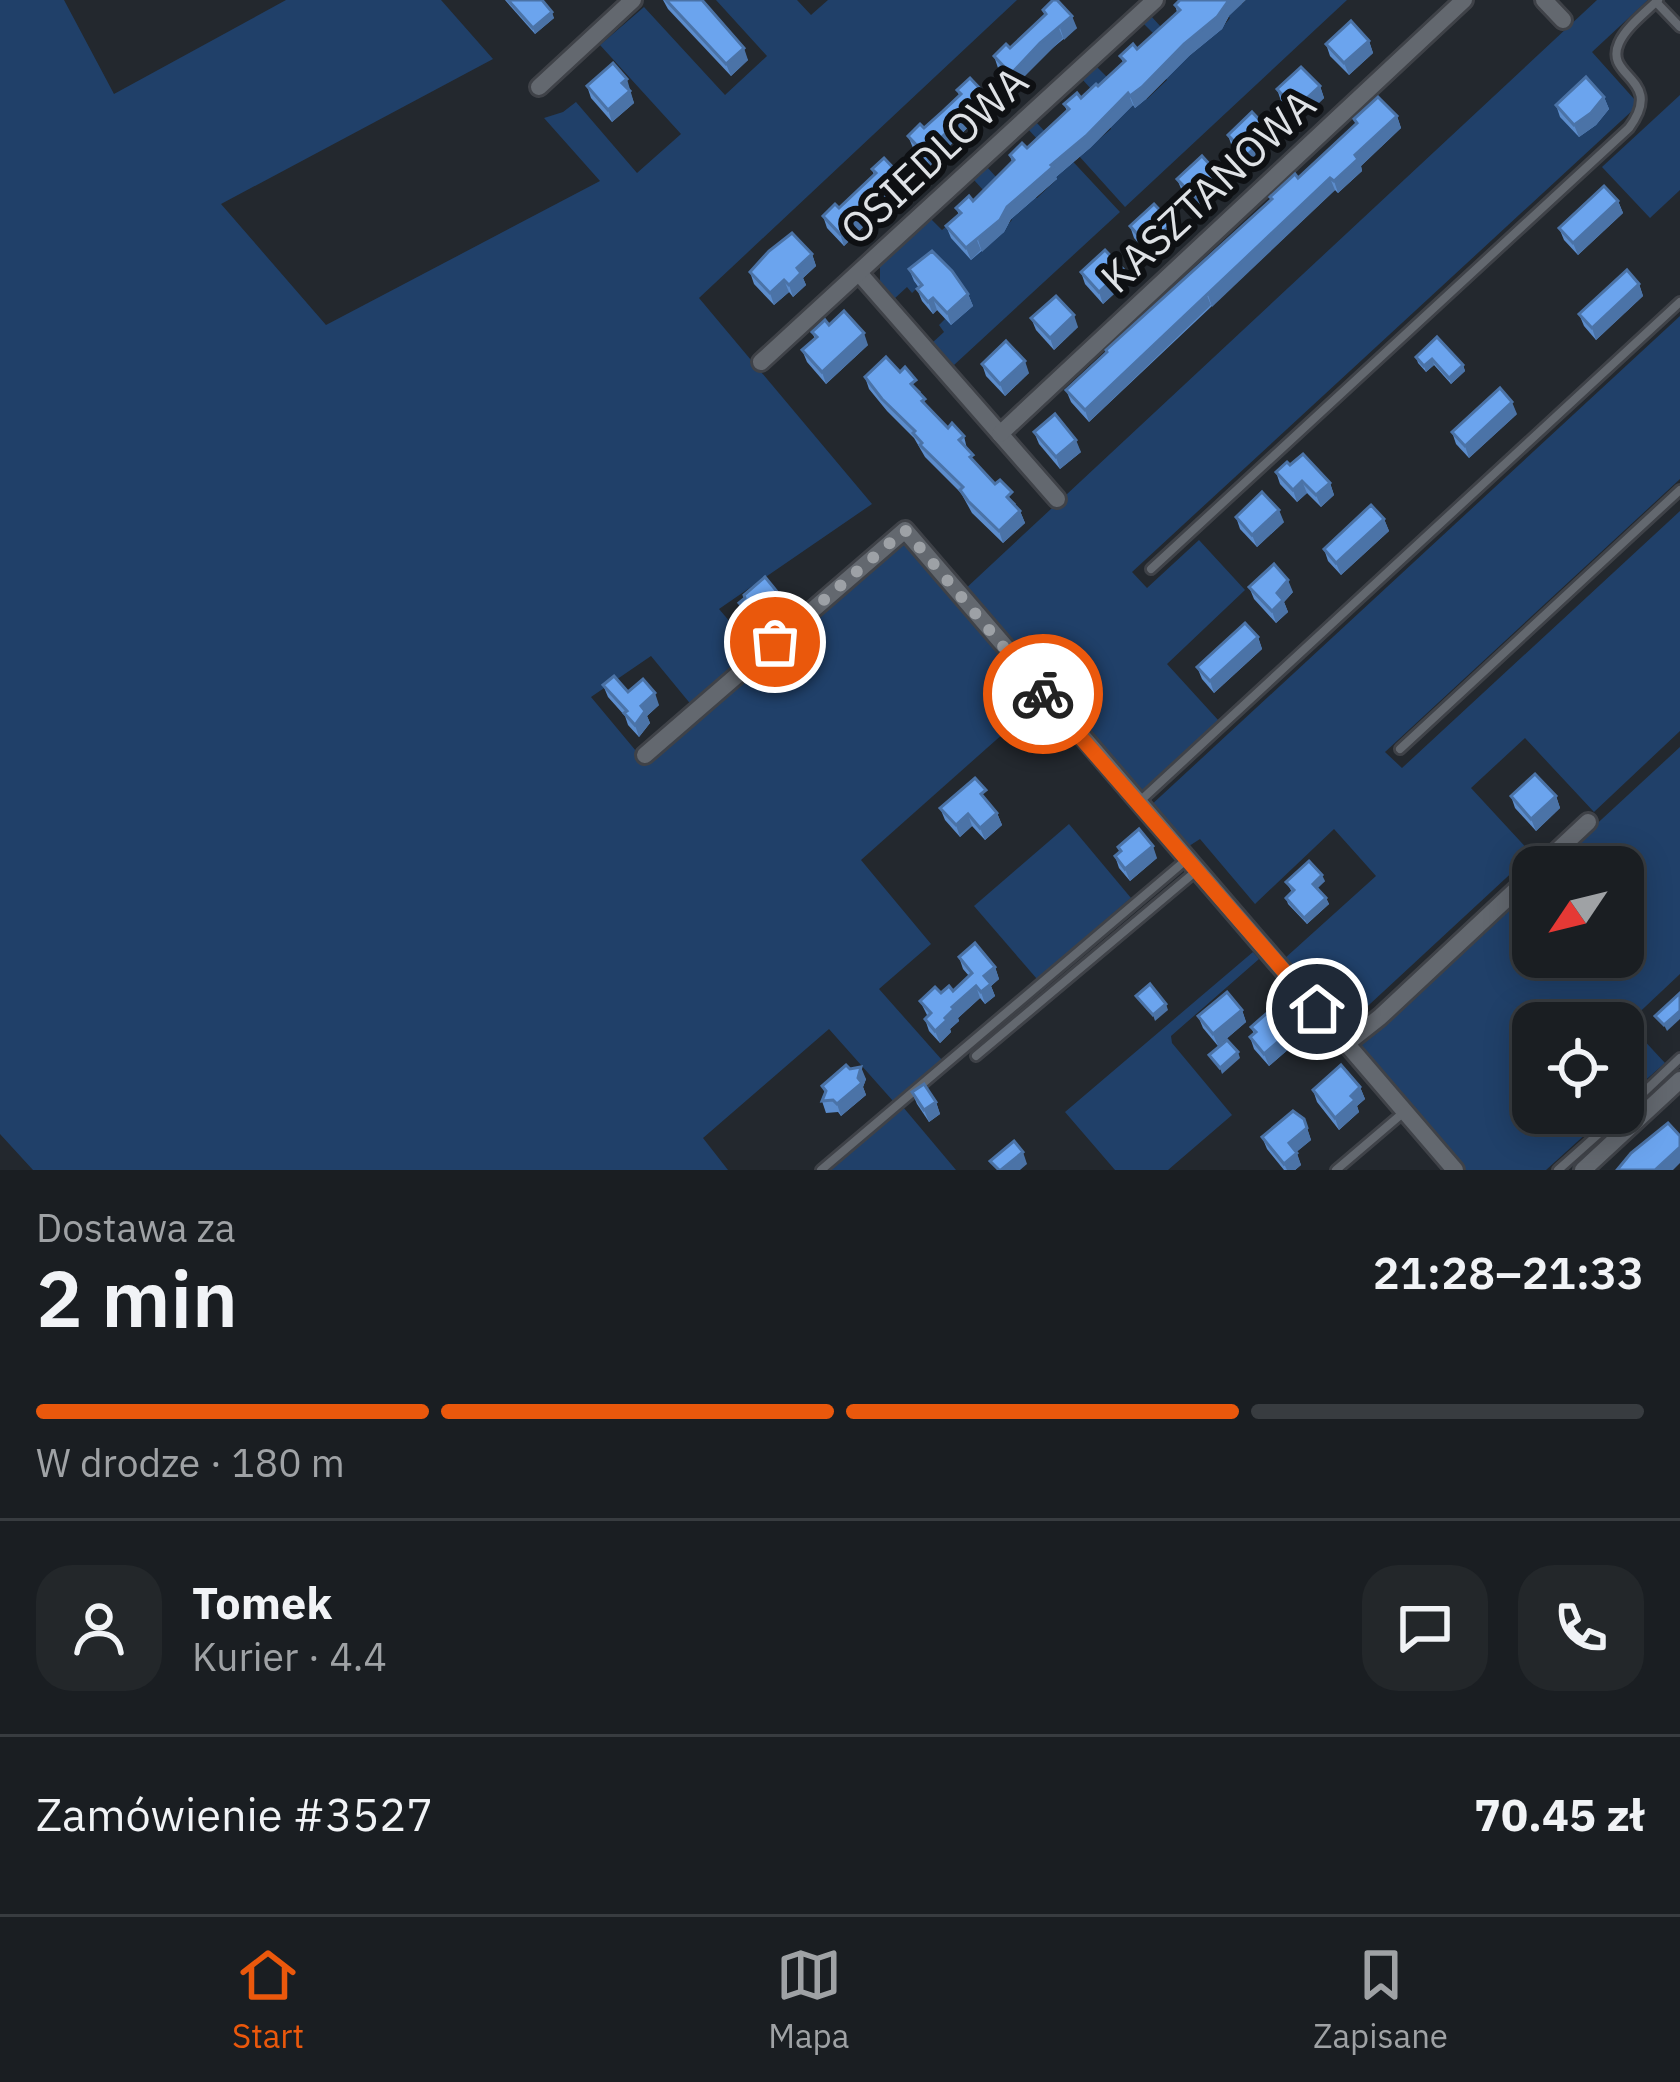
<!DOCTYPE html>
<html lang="pl">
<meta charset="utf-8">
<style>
:root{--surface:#1a1e22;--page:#23272a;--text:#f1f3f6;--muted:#9fa2a5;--line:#383c40;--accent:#ea580c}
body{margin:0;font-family:"IBM Plex Sans",sans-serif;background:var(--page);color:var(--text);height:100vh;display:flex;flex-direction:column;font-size:45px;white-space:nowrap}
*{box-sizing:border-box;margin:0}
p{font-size:39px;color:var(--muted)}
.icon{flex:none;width:66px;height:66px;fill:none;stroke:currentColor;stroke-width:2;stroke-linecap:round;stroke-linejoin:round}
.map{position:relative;height:1170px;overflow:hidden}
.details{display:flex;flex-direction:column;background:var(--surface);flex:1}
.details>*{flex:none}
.needle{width:78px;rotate:235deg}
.controls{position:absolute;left:1512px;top:846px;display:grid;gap:24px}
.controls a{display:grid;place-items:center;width:132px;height:132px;border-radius:24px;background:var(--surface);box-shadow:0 6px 30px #0003,0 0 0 3px var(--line);font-size:60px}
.pin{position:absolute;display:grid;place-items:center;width:102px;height:102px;color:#fff;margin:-51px;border:6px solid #fff;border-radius:50%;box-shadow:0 3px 12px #0007}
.courier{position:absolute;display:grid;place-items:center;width:120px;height:120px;margin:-60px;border:9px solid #ea580c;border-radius:50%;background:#fff;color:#222;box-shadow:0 3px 15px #0007}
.head em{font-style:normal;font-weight:600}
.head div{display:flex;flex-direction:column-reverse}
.head{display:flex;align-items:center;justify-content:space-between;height:204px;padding:0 36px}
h1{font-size:78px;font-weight:600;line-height:90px}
.bar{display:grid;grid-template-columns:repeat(4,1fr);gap:18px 12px;align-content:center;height:144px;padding:0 36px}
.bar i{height:15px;border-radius:9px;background:var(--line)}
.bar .selected{background:var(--accent)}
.bar p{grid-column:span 4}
.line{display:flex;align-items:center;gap:30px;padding:0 36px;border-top:3px solid var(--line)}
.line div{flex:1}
.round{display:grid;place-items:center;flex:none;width:126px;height:126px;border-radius:36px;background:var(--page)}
.tab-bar{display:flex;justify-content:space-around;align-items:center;height:168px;border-top:3px solid var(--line);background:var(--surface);font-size:33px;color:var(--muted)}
.tab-bar a{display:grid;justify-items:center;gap:6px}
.tab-bar .selected{color:var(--accent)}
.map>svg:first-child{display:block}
.green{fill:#204069}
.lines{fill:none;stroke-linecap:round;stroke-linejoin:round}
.lane-casing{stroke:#3f4248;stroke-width:14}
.street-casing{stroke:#3f4248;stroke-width:22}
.lane{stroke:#63686f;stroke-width:8}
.street{stroke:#63686f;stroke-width:16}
.wall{fill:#5c8dcd}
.shaded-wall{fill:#4b73a7}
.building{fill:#6ba4ee;stroke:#4b73a7;stroke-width:3}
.done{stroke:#9da1a6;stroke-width:12;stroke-dasharray:0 21.6}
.route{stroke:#ea580c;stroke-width:15}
.labels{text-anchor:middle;stroke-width:12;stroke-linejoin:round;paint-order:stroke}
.street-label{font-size:42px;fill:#dfe2e6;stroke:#0e1013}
</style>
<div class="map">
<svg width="1680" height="1170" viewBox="0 0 1680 1170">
<rect width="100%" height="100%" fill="#23282e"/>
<g class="green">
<path d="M0,0H64L114,94L286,0H441L493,59L221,204L326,325L600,181L544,118L563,112L576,102L637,173L681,134L600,45L644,7L725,95L767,56L716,0H797L811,15L828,0H1017L699,298L872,504L719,609L756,652L693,707L651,656L591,697L646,763L901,539L1041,700L861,860L931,944L879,989L942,1060L893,1101L829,1029L703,1138L728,1170H33L0,1134Z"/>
<path d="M1213,0L1242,4L1246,0H1347L1125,207L1079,156L1111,129L1092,90L1082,79L1096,66L1107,77L1112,72L1147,99L1167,80L1142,45L1153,33L1143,23L1151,16L1161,27L1167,22L1170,36L1189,56L1221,29L1230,18Z"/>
<path d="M1597,0H1648L1592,52L1635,100L1634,109L1132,572L1147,588L1199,540L1245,590L1167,664L1219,721L1139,798L963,591Z"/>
<path d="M1680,95V190L1650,218L1602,167Z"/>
<path d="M1036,122L1120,212L954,365L932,343L944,332L939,325L945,319L950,325L914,281L918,287L912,293L907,287L894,299L880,283V265L931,219L942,230L948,225L983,251L1012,220L993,200L978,197L984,191L974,180L987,167L997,178L1037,198L1056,180L1038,140L1028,129Z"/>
<path d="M1680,316V479L1385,752L1402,768L1680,511V731L1594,812L1525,738L1471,788L1532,854L1343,1029L1284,959L1376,876L1334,829L1255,904L1200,839L1186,848L1148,808Z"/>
<path d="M1680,747V974L1628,1023L1665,1063L1623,1100V1023H1533V1113H1609L1546,1170H1461L1356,1045L1533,883V957H1623V867H1550Z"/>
<path d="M1069,824L1131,898L1037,979L974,906Z"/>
<path d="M1253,952L1259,959L1171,1036L1172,1043L1232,1115L1168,1170H1115L1065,1112Z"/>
<path d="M903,1107L956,1170H828Z"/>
</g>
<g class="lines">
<defs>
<g id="lane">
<path d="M1656,2L1680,27"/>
<path d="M1151,569L1629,128C1666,78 1603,78 1619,43C1626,27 1646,12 1658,0"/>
<path d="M1400,749L1680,490"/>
<path d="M1139,802L1680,302"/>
<path d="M976,1056L1195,872"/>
<path d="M1623,1112L1680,1058"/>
<path d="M821,1170L1186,860"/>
<path d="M1336,1170L1404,1112"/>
<path d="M1558,1170L1622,1113"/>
</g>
<g id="street">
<path d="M1544,0L1563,20"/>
<path d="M539,87L633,0"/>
<path d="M859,273L1057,499"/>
<path d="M761,362L1155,0"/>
<path d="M1000,434L1464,0"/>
<path d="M645,755L905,530L1455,1170"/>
<path d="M1540,867L1588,822"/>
<path d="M1347,1043L1380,1017L1533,874"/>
<path d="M1583,1170L1680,1080"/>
</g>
</defs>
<use href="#lane" class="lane-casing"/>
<use href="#street" class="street-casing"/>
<use href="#lane" class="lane"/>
<use href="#street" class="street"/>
</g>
<g class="wall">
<path d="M505,0H542L554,18L535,34Z"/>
<path d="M663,0H702L748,60L731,76L668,9Z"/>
<path d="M1175,5L1229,16L1222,29L1189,56L1146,99L1135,108L1133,105L1090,148L1056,177L1057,179L1011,219L1004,232L971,260L951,238L946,226L959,215L956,208L973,201L1012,162L1010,155L1027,148L1067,111L1064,104L1081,98L1098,86L1123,62L1120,56L1137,49L1177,12Z"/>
<path d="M1043,10L1077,28L1044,55L1015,86L998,68L994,56L1010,48L1045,15Z"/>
<path d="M1369,41L1373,53L1349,75L1330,56L1326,44Z"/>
<path d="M587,86L631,91L630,92L634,103L612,122L591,98Z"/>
<path d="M1320,86L1324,98L1300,121L1281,101L1277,89Z"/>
<path d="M957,90L987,96L991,108L979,120L977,118L930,166L913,148L908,136L924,128L959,95Z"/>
<path d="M1604,97L1609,109L1596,125L1579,137L1560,117L1556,105Z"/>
<path d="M1397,116L1401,128L1361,166L1362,171L1338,193L1335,190L1089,422L1071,402L1066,390L1356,124L1354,119Z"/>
<path d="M1271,132L1275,144L1251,167L1232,147L1228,135Z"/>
<path d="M872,169L901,176L906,188L893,200L892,198L844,246L827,228L823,216L839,208L874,175Z"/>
<path d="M1177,179L1224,188L1200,211L1182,191Z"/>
<path d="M1618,201L1623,213L1578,255L1564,240L1559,228Z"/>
<path d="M1130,226L1177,235L1152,258L1134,238Z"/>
<path d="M812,254L816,266L803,278L806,285L793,297L789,292L774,305L754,284L750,272Z"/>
<path d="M909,269L968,294L973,306L951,325L937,310L933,314L922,301L917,289L919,288L914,281Z"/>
<path d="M1123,269L1128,281L1103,304L1085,284L1081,272Z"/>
<path d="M1639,284L1643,296L1596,340L1584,326L1579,314Z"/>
<path d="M1031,318L1078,327L1054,350L1036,330Z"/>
<path d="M829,325L868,345L826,384L807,362L802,350L815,339L812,332Z"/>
<path d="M1416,357L1463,365L1465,371L1451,384L1434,365L1426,372L1418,363Z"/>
<path d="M982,364L1029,373L1005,396L986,376Z"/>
<path d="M900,372L921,392L919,393L928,407L948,428L964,436L967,449L976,464L1016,504L1015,505L1020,511L1025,523L1003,543L972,513L961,493L925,457L914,438L887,411L869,389L865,377Z"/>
<path d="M1517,414L1469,458L1456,444L1452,432Z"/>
<path d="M1034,432L1081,452L1060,469L1039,444Z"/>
<path d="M1290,465L1330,483L1334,495L1321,507L1307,493L1297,502L1280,484L1276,472Z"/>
<path d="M1236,517L1284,522L1257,547L1240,529Z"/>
<path d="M1384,519L1389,531L1341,575L1328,561L1324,549Z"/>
<path d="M1249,587L1293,592L1284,602L1288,612L1276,623L1254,599Z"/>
<path d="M779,594L784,606L763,625L761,623L755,628L744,615L739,603Z"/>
<path d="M1258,637L1262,649L1214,693L1202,679L1197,667Z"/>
<path d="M603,685L659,705L647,716L650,723L639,737L628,725L625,716L608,697Z"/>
<path d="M1511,796H1556L1560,808L1536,831L1515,808Z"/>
<path d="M990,802L989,803L997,813L1002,825L985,840L972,826L960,837L945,820L940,808Z"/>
<path d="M1118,847L1157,858L1130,881L1119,868L1115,856L1120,852Z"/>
<path d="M1325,881L1317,888L1326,898L1329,904L1307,924L1288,904L1286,898L1292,892L1286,882Z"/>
<path d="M959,957L995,967L999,979L991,986L995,996L985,1004L980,998L958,1018L959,1021L950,1029L951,1032L940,1043L929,1031L925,1019L928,1017L920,1001L953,991L969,976L963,969Z"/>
<path d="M1242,1010L1246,1022L1218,1046L1203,1028L1198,1016Z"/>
<path d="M1251,1027L1291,1047L1269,1066L1254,1049L1250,1037L1254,1034Z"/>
<path d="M850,1069L866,1079L863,1087L866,1095L841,1116L838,1112L826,1113L822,1101L825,1093L822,1086Z"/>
<path d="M1360,1087L1365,1099L1357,1106L1359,1112L1339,1130L1317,1102L1313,1090Z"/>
<path d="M912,1092L936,1102L940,1114L929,1122L917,1104Z"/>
<path d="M1304,1119L1311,1140L1296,1152L1301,1165L1295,1170H1284L1267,1149L1262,1137Z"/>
</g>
<g class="shaded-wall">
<path d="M1229,0H1246L1229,16L1222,29L1189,56L1146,99L1135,108L1130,96Z"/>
<path d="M552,12L554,18L535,34L533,28Z"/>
<path d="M1072,16L1077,28L1064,40L1060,28Z"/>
<path d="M1058,26L1063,38L1015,86L1011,74Z"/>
<path d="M1369,41L1373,53L1349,75L1344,63Z"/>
<path d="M744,48L748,60L731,76L726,64Z"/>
<path d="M627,79L634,103L612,122L608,110L622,83Z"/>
<path d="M1320,86L1324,98L1300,121L1295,109Z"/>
<path d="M1128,93L1133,105L1090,148L1056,177L1057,179L1011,219L1004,232L982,252L978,240L1007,207Z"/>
<path d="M987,96L991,108L979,120L974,108Z"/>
<path d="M1604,97L1609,109L1596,125L1579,137L1574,125Z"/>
<path d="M973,106L977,118L930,166L925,154Z"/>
<path d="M1397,116L1401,128L1361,166L1362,171L1338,193L1334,181L1355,155Z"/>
<path d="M1271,132L1275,144L1251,167L1247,155Z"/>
<path d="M901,176L906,188L893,200L889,188Z"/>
<path d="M1220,176L1224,188L1200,211L1196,199Z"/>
<path d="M1330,178L1335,190L1212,307L1208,295Z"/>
<path d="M887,186L892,198L844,246L840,234Z"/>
<path d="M1618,201L1623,213L1578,255L1573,243Z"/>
<path d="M1172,223L1177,235L1152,258L1148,246Z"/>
<path d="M976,238L981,250L971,260L966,248Z"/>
<path d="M812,254L816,266L803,278L806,285L793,297L789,285L797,268Z"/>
<path d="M1123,269L1128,281L1103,304L1099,292Z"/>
<path d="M784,280L789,292L774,305L770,293Z"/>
<path d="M1639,284L1643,296L1596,340L1592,328Z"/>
<path d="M1206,293L1211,305L1089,422L1085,410Z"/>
<path d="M968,294L973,306L951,325L947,313Z"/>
<path d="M933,298L937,310L933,314L928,302Z"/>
<path d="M1074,315L1078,327L1054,350L1050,338Z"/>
<path d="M864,333L868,345L826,384L822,372Z"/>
<path d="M1432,359L1434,365L1426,372L1424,366Z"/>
<path d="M1025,361L1029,373L1005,396L1000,384Z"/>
<path d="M1463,365L1465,371L1451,384L1449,378Z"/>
<path d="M1512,402L1517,414L1469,458L1465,446Z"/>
<path d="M1076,440L1081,452L1060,469L1056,457Z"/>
<path d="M1302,481L1307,493L1297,502L1293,490Z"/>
<path d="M1330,483L1334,495L1321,507L1316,495Z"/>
<path d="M1279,510L1284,522L1257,547L1252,535Z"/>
<path d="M1020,511L1025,523L1003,543L999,531Z"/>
<path d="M1384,519L1389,531L1341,575L1336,563Z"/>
<path d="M1288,580L1293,592L1284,602L1288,612L1276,623L1272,611L1277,593Z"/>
<path d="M779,594L784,606L763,625L758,613Z"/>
<path d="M757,611L761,623L755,628L751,616Z"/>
<path d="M1258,637L1262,649L1214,693L1210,681Z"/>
<path d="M655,693L659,705L647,716L650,723L639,737L635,725L641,706Z"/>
<path d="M1556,796L1560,808L1536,831L1531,819Z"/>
<path d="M997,813L1002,825L985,840L980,828Z"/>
<path d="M968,814L972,826L960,837L956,825Z"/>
<path d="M1153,846L1157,858L1130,881L1125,869Z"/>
<path d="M1322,875L1325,881L1316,890L1313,884Z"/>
<path d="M1326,898L1329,904L1307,924L1304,918Z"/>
<path d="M995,967L999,979L991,986L995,996L985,1004L981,992L984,976Z"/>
<path d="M976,986L980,998L958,1018L959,1021L950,1029L951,1032L940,1043L935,1031L952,1007Z"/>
<path d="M1166,1004L1168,1010L1155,1021L1153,1015Z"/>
<path d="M1242,1010L1246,1022L1218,1046L1213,1034Z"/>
<path d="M1680,1011V1019L1667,1031L1664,1025Z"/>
<path d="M1286,1035L1291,1047L1269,1066L1264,1054Z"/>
<path d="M1238,1052L1240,1058L1222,1074L1220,1068Z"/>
<path d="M861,1067L866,1079L863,1087L866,1095L841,1116L837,1104L858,1078Z"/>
<path d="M1360,1087L1365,1099L1357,1106L1359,1112L1339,1130L1335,1118L1351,1096Z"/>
<path d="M936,1102L940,1114L929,1122L924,1110Z"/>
<path d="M1307,1128L1311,1140L1293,1155L1289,1143Z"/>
<path d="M1680,1147V1163L1673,1170H1655Z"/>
<path d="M1023,1152L1027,1164L1020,1170H1001Z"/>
<path d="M1297,1153L1301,1165L1295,1170H1287L1284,1164Z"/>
</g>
<g class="building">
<path d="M508,0H542L552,12L533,28Z"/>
<path d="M666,0H702L744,48L726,64Z"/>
<path d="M1053,0H1057L1072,16L1040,43L1011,74L994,56L1006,44L1010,48L1046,14L1043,10Z"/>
<path d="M1180,0H1229L1217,17L1184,44L1142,87L1130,96L1128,93L1086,136L1051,165L1053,167L1007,207L1000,220L966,248L946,226L961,213L956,208L969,196L973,201L1014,160L1010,155L1022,143L1027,148L1069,109L1064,104L1077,93L1081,98L1096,84L1098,86L1125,61L1120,56L1133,44L1137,49L1180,10L1175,5Z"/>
<path d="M1351,21L1369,41L1344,63L1326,44Z"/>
<path d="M613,63L627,79L622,83L630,91L608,110L587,86Z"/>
<path d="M1301,67L1320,86L1295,109L1277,89Z"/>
<path d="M1586,77L1604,97L1591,113L1574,125L1556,105Z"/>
<path d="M970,78L987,96L974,108L973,106L925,154L908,136L920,124L924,128L943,111L961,94L957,90Z"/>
<path d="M1378,97L1397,116L1355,155L1358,159L1334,181L1330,178L1085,410L1066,390L1107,352L1106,350L1272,199L1270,197L1295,174L1298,178L1357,123L1354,119Z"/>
<path d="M1252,112L1271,132L1247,155L1228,135Z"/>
<path d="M1202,156L1220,176L1196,199L1177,179Z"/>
<path d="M884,158L901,176L889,188L887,186L840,234L823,216L835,204L839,208L857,191L876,173L872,169Z"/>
<path d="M1604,186L1618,201L1573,243L1559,228Z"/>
<path d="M1154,204L1172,223L1148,246L1130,226Z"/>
<path d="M792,233L812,254L797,268L801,273L789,285L784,280L770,293L750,272L769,251Z"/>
<path d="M1105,250L1123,269L1099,292L1081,272Z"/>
<path d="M932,251L952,271L968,294L947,313L933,298L928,302L917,289L922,285L909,269Z"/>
<path d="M1627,270L1639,284L1592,328L1579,314Z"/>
<path d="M1056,296L1074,315L1050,338L1031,318Z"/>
<path d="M844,311L864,333L822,372L802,350L817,337L812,332L825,320L829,325Z"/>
<path d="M1437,337L1463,365L1449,378L1432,359L1424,366L1416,357Z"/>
<path d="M1006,341L1025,361L1000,384L982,364Z"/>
<path d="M886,357L900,372L905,367L916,380L911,384L925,399L922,401L948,428L952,423L964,436L959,440L973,455L970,457L995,484L1000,480L1012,492L1007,497L1020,511L999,531L968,501L960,490L963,487L920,445L922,443L913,433L915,431L882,399L865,377Z"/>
<path d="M1500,388L1512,402L1465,446L1452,432Z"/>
<path d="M1055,414L1076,440L1056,457L1034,432Z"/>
<path d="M1303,454L1330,483L1316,495L1302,481L1293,490L1276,472L1287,462L1290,465Z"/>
<path d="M1262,492L1279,510L1252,535L1236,517Z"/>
<path d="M1371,505L1384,519L1336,563L1324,549Z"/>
<path d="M1274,564L1288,580L1277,593L1283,600L1272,611L1249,587Z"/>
<path d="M765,577L779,594L758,613L757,611L751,616L739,603L745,598L744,595Z"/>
<path d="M1245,623L1258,637L1210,681L1197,667Z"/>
<path d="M614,676L628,692L643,679L655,693L641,706L645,711L635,725L624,713L627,711L603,685Z"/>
<path d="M1535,774L1556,796L1531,819L1511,796Z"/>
<path d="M975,778L986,790L981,794L997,813L980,828L968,814L956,825L940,808Z"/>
<path d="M1139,829L1153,846L1125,869L1115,856L1121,851L1118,847Z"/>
<path d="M1309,861L1322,875L1313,884L1326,898L1304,918L1286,898L1294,890L1286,882Z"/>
<path d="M975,943L995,967L984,976L991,984L981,992L976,986L952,1007L954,1009L945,1018L947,1020L935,1031L925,1019L931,1013L920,1001L935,987L941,993L949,986L953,991L972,973L959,957Z"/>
<path d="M1150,984L1166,1004L1153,1015L1136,996Z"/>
<path d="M1227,992L1242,1010L1213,1034L1198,1016Z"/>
<path d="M1680,993V1011L1664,1025L1655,1016Z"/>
<path d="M1267,1013L1286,1035L1264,1054L1250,1037L1256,1032L1251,1027Z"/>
<path d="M1227,1040L1238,1052L1220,1068L1209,1055Z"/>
<path d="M846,1065L850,1069L861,1067L858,1078L862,1083L837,1104L833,1100L822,1101L826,1091L822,1086Z"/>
<path d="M1341,1065L1360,1087L1351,1096L1355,1100L1335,1118L1313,1090Z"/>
<path d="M924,1084L936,1102L924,1110L912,1092Z"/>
<path d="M1293,1111L1304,1119L1307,1128L1289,1143L1297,1153L1284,1164L1262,1137Z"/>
<path d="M1668,1123L1680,1136V1147L1655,1170H1617L1631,1153Z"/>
<path d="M1014,1141L1023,1152L1001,1170H999L990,1161Z"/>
</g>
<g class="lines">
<path class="done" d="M775,642L905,530L1043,694"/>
<path class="route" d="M1043,694L1317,1009"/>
</g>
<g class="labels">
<g class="street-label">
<text transform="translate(934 155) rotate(-43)" y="15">OSIEDLOWA</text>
<text transform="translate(1208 191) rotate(-43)" y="15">KASZTANOWA</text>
</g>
</g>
</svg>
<div class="controls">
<a><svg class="needle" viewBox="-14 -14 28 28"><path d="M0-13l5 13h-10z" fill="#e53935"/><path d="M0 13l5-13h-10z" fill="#9fa2a5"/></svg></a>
<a><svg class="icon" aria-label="locate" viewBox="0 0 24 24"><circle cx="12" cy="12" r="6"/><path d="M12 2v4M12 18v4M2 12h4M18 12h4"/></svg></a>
</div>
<div class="pin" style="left:775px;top:642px;background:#ea580c"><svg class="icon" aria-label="bag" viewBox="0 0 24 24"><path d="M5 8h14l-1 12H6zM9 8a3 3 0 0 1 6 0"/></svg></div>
<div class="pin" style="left:1317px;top:1009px;background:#1f2937"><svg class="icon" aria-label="home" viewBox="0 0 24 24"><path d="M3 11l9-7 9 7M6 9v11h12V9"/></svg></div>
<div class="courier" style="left:1043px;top:694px"><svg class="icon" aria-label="bike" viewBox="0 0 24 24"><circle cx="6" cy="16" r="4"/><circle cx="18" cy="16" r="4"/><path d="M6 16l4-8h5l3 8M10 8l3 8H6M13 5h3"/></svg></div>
</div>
<section class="details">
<div class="head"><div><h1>2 min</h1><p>Dostawa za</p></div><em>21:28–21:33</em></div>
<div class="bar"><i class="selected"></i><i class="selected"></i><i class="selected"></i><i></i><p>W drodze · 180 m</p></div>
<div class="line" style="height:216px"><a class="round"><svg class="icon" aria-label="person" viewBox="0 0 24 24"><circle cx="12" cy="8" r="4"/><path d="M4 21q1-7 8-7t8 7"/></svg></a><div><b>Tomek</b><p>Kurier · 4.4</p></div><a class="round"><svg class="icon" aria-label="chat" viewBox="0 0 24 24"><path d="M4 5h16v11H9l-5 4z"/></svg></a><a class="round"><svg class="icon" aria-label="phone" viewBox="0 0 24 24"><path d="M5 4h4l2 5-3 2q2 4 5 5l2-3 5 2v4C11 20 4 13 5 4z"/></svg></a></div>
<div class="line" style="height:156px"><div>Zamówienie #3527</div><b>70.45 zł</b></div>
</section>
<nav class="tab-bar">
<a class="selected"><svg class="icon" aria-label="home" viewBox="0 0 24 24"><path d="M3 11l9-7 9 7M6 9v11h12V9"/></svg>Start</a>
<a><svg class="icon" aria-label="map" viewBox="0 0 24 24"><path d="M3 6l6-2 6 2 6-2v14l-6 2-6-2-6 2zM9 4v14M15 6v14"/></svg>Mapa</a>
<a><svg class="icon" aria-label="saved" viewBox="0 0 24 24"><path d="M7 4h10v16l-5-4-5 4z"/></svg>Zapisane</a>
</nav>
